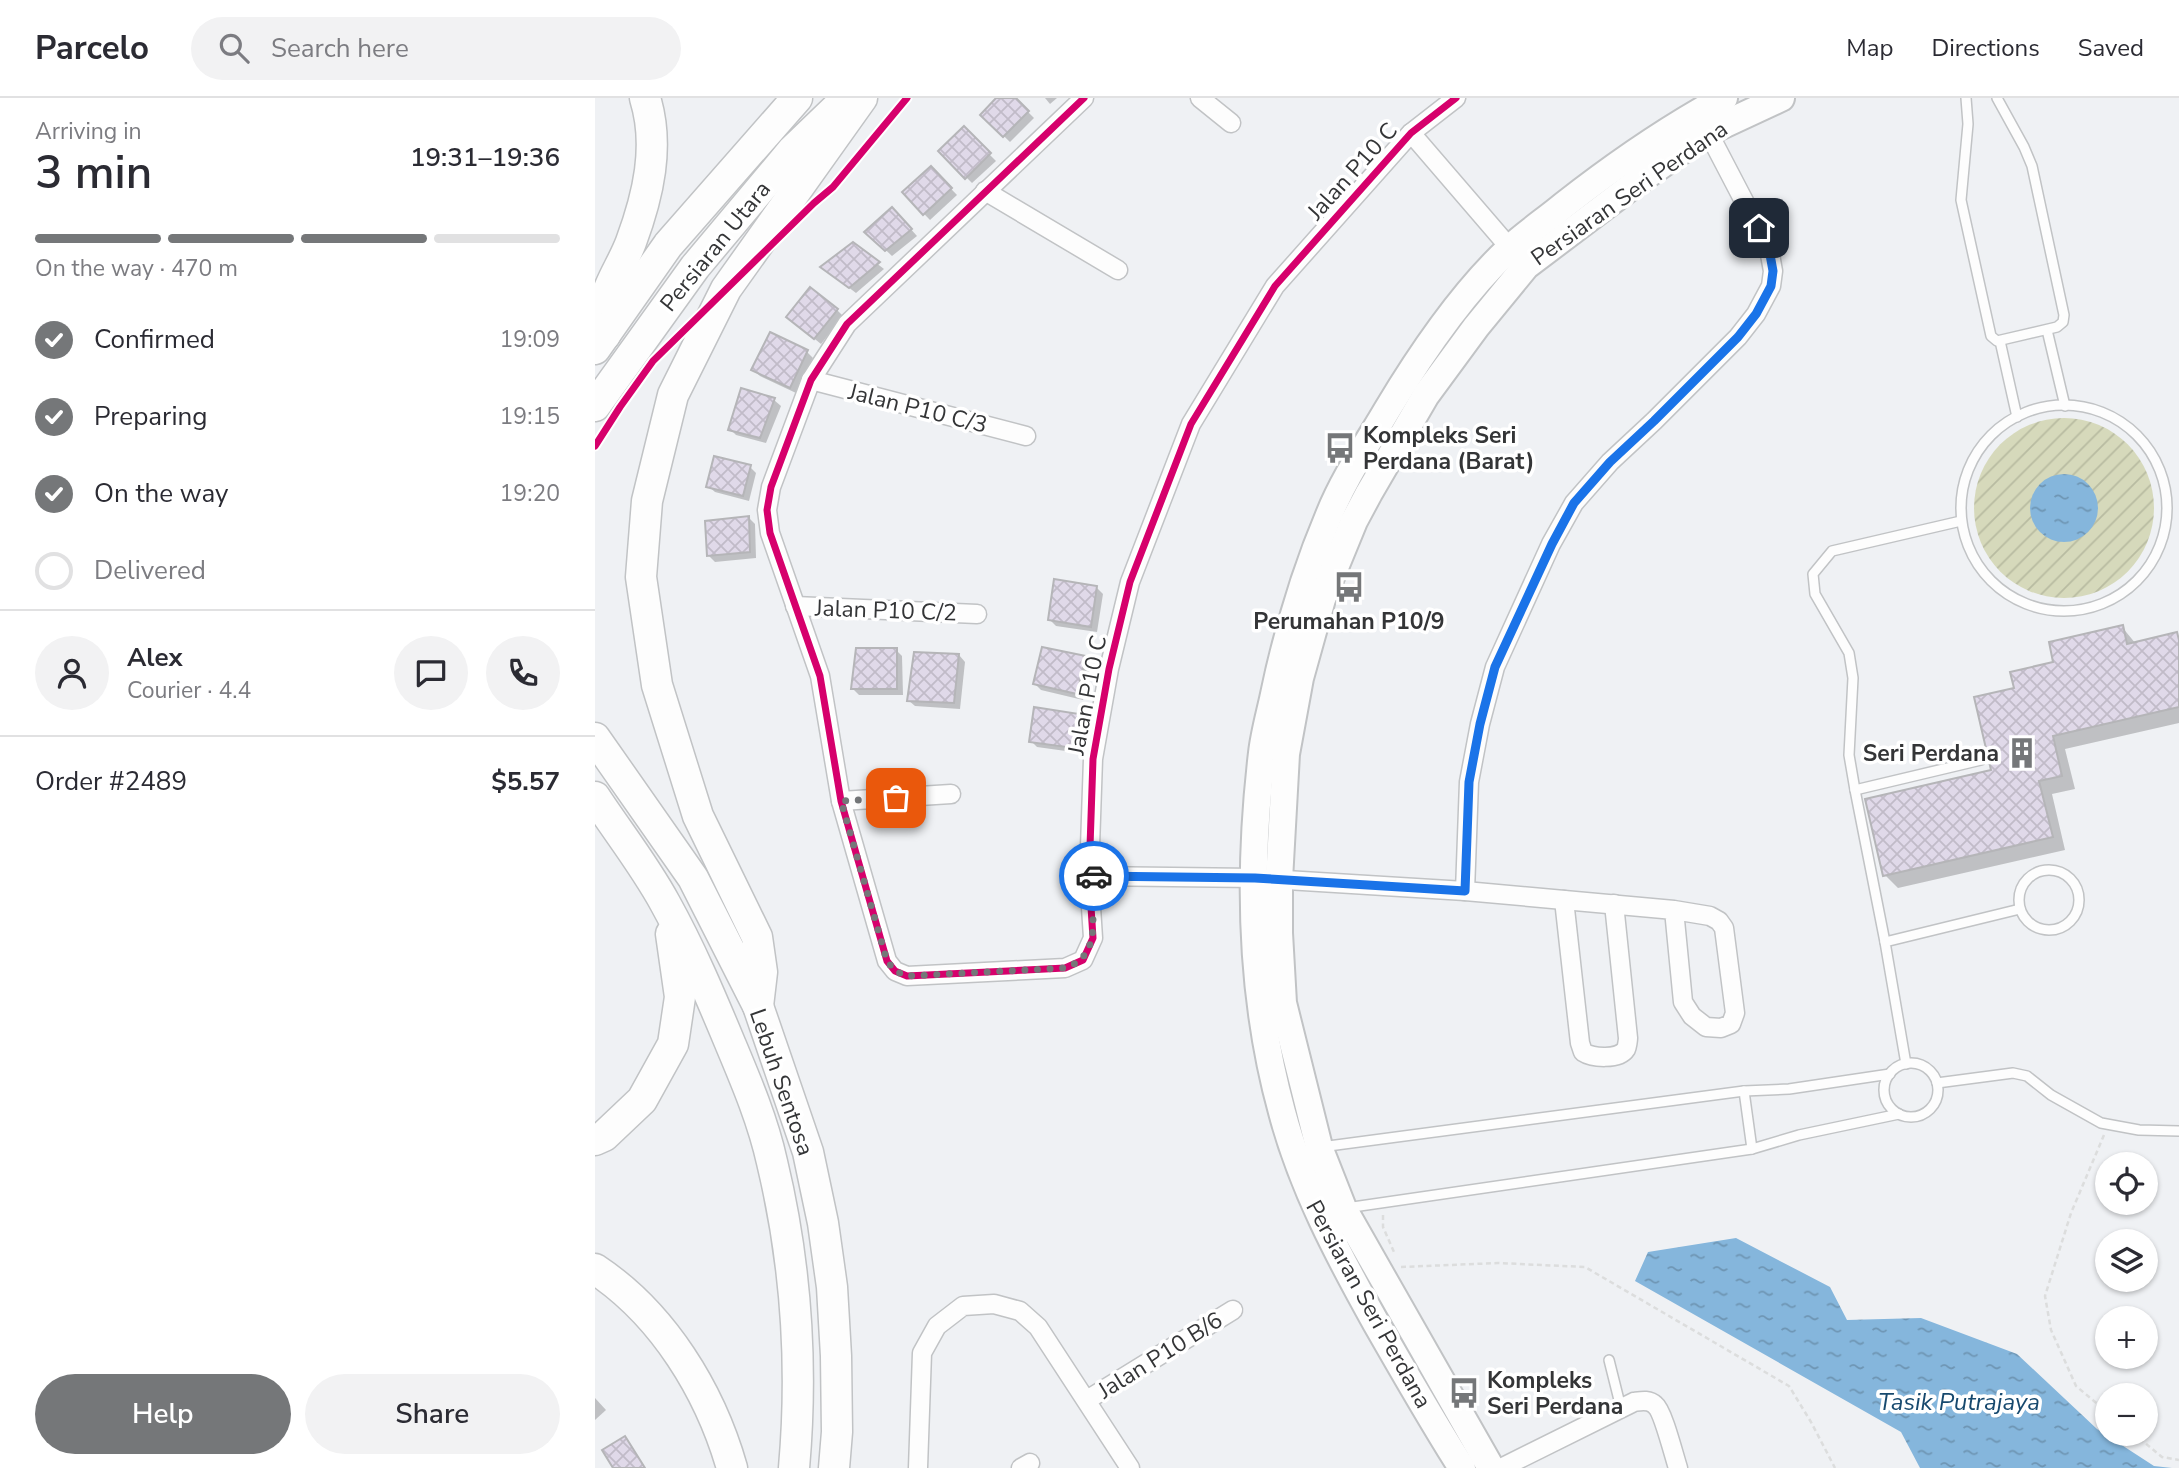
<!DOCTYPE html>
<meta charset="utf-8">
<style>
:root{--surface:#fff;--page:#f2f2f3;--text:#2b2b33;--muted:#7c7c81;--line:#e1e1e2;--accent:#757779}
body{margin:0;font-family:"Nunito Sans",sans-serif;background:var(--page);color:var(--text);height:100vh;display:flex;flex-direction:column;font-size:26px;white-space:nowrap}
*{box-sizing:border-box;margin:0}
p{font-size:23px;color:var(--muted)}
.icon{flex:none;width:38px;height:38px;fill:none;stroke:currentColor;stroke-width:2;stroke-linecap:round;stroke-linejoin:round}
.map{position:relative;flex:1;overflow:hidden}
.drawer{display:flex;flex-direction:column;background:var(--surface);width:595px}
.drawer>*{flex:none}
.buttons{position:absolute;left:1500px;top:1054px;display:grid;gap:14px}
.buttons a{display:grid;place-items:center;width:63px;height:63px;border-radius:50%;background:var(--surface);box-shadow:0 2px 5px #0004;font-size:35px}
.pin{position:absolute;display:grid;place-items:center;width:60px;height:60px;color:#fff;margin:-30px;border-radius:14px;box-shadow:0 4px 10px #0006}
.courier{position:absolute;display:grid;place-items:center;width:70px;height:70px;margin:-35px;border:5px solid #1a73e8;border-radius:50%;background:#fff;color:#222;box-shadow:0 2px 9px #0007}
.overview em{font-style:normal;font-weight:600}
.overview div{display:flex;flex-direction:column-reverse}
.overview{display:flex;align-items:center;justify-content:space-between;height:119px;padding:0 35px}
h1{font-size:46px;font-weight:600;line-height:52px}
.bar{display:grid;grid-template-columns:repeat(4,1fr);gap:10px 7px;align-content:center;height:84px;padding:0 35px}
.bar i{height:9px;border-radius:5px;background:var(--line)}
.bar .active{background:var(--accent)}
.bar p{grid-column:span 4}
.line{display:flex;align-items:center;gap:18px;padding:0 35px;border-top:2px solid var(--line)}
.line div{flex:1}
.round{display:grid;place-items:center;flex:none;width:74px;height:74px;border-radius:37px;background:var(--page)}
ol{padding:0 35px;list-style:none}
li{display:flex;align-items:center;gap:21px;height:77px}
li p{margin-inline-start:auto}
li .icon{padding:7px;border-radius:50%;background:var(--accent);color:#fff;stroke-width:4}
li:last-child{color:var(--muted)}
li i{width:38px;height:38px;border:4px solid var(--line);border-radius:50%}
.cta{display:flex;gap:14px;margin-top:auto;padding:14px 35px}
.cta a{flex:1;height:80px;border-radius:42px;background:var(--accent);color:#fff;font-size:28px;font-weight:600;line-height:80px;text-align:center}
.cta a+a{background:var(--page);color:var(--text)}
header{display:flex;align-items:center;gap:42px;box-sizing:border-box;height:98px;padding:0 35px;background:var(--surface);border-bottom:2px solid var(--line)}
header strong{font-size:33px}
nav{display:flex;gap:38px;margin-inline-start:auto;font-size:24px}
.search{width:490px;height:63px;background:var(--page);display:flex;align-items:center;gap:18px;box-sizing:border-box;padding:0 24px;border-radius:38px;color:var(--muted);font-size:26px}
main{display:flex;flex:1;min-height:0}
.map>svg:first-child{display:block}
.garden{fill:url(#garden-furrows)}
.water{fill:url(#water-ripples)}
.shadow{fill:#0003}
.building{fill:url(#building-cross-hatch);stroke:#b5b5b8;stroke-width:2}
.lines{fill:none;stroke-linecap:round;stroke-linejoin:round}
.lane-casing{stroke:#c1c3c5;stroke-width:12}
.street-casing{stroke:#c1c3c5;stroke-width:21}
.secondary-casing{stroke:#c1c3c5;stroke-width:30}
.primary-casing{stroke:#c1c3c5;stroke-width:33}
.path{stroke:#dcdddd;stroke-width:2.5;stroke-dasharray:5 3.5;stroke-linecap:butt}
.lane{stroke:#fdfdfd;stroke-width:9}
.street{stroke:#fdfdfd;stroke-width:18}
.secondary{stroke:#fdfdfd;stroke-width:26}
.primary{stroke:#fdfdfd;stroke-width:30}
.cycleway-casing{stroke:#fff;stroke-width:11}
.cycleway{stroke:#d6006c;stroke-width:7}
.done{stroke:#757779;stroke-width:7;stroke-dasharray:0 12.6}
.route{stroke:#1a73e8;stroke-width:9}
.labels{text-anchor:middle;stroke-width:7;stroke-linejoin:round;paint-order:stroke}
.street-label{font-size:23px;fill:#343537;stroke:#fff}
.poi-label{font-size:23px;font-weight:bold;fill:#343537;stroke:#fff;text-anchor:start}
.water-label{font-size:24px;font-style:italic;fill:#17496e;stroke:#fff}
</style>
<header>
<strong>Parcelo</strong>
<div class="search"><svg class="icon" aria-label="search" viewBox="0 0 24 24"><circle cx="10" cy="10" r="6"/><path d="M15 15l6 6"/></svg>Search here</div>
<nav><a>Map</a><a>Directions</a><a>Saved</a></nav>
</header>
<main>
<section class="drawer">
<div class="overview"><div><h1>3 min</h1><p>Arriving in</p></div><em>19:31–19:36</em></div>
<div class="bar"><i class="active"></i><i class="active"></i><i class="active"></i><i></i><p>On the way · 470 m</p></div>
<ol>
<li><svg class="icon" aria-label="check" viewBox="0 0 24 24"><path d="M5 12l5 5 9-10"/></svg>Confirmed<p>19:09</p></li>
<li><svg class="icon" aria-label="check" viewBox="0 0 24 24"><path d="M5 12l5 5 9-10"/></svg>Preparing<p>19:15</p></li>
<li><svg class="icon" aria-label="check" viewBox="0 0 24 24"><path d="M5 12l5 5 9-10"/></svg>On the way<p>19:20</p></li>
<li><i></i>Delivered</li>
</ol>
<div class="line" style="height:126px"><a class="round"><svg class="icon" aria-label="person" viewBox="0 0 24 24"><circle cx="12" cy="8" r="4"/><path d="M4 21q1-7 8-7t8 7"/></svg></a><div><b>Alex</b><p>Courier · 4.4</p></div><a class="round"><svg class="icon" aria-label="chat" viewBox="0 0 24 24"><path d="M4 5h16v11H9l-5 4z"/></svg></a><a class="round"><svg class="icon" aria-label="phone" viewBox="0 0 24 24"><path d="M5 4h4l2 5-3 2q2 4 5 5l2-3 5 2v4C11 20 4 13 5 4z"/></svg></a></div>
<div class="line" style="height:91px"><div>Order #2489</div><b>$5.57</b></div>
<div class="cta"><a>Help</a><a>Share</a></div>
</section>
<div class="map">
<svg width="1584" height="1370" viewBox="0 0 1584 1370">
<defs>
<pattern id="garden-furrows" width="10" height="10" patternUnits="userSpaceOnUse" patternTransform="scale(1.75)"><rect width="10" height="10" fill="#d6d9bb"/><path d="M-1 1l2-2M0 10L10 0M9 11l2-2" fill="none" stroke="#b8bba1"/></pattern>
<pattern id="water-ripples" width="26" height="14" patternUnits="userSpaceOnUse" patternTransform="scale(1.75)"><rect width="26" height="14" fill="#85b6dc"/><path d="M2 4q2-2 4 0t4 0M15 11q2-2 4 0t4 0" fill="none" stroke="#6e95b3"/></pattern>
<pattern id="building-cross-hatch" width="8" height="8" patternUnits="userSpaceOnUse" patternTransform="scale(1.75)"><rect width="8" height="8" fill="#e0d9e9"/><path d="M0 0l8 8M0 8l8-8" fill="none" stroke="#c1bbc8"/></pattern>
</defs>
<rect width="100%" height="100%" fill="#eff1f4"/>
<circle class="garden" cx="1469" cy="410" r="90"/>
<g class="water">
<circle cx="1469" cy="410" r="34"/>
<path d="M1141,1140L1235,1189L1252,1222L1326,1220L1422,1256L1502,1331L1559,1368L1577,1370H1325L1306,1334L1040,1183L1053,1154Z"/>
</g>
<g class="shadow">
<path d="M404,0H419L439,20L415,44L387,17Z"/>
<path d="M450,0H462L455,6Z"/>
<path d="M369,31L401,63L377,85L345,53Z"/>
<path d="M336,70L362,97L335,122L309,95Z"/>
<path d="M303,117L322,138L297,158L272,134Z"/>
<path d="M258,147L289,171L261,195L228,170Z"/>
<path d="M242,212L248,218L226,246L200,225Z"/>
<path d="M212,254L218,260L201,295L165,278L158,272Z"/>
<path d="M148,292L179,302L186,308L171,345L141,337L135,331Z"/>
<path d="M155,369L161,375L154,403L120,394L113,388Z"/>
<path d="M154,420L160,426L161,460L120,464L114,458Z"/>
<path d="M501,489L508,496L502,534L461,528L455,522Z"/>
<path d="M1527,529L1541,546L1582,536L1584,539V625L1470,651L1480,691L1457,696L1470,752L1303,790L1290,777L1398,674L1421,591L1460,565Z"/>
<path d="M301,552L307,558L308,597H264L258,591Z"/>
<path d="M364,557L370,564L365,611L320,608L313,602Z"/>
<path d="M490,560L496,566L488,602L446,592L440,586Z"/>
<path d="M483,617L490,624L485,655L442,649L436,643Z"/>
<path d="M0,1300L11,1312L0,1322Z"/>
</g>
<g class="building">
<path d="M401,0H421L434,13L408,39L385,17Z"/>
<path d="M369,28L396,55L370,81L343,53Z"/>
<path d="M336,68L357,90L328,117L307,94Z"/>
<path d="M297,109L317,131L290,153L269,134Z"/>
<path d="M258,144L285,164L254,190L225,169Z"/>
<path d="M215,189L243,211L219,241L191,219Z"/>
<path d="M175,234L213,252L195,290L156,272Z"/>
<path d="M146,290L180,300L165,340L133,332Z"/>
<path d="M119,358L156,367L148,398L111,389Z"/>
<path d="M154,418L155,454L112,458L110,423Z"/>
<path d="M459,481L502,488L496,529L453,522Z"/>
<path d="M1528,527L1532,546L1582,534L1584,542V609L1458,638L1467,678L1444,683L1458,739L1288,778L1270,701L1396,672L1379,599L1419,590L1415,574L1458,564L1454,544Z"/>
<path d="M447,549L491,558L482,596L438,586Z"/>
<path d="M261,550H302V591H256Z"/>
<path d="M319,554L364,556L359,605L312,603Z"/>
<path d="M439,609L484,616L479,650L434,644Z"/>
<path d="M30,1338L50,1370H18L7,1352Z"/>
</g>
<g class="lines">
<defs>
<g id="lane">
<path d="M1371,0L1373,26L1366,102L1396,238L1402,243L1462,229L1468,224L1469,217L1437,68L1429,49L1402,0"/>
<path d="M1452,232L1470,308"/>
<path d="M1405,243L1422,319"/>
<circle cx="1469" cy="410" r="103"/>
<path d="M1260,692L1254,657L1258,580L1254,555L1220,496L1218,476L1237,453L1366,423"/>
<circle cx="1454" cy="802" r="30"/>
<path d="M1290,844L1260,692L1386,662"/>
<circle cx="1316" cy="992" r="27"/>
<path d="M1311,966L1290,844L1425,811"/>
<path d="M1342,985L1418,975L1432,978L1456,997L1506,1025L1544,1032L1584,1033"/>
<path d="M1149,993L1157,1051"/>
<path d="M726,1049L1149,993L1194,991L1295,976"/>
<path d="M751,1110L1157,1051L1204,1037L1304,1016"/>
<path d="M1014,1262L1026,1310"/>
</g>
<g id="street">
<path d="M489,0L252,226L216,282L176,389L172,412L175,435L225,578L246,703L292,863L300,873L312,878L470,870L488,862L498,840L494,778L498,661L514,571L535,484L596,326L680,188L816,35L861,0"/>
<path d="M605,0L636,25"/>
<path d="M816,35L921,157"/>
<path d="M390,93L523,172"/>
<path d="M216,282L431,338"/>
<path d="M200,508L382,516"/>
<path d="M246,703L356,696"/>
<path d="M494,778L660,780L870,793L1079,812L1115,818L1124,823L1129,830L1140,915L1136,926L1126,930L1111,929L1097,918L1088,904L1079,812"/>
<path d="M870,793L874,684L885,626L900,569L956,446L979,405L1015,364L1059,323L1143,239L1161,216L1176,188L1178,173L1174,151L1113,34"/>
<path d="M969,802L985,945L988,954C997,960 1024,962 1031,951C1032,949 1033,942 1033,940L1019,806"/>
<path d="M492,1302L638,1212"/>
<path d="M323,1370L327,1255L342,1228L368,1208L399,1206L425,1213L443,1229L535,1370"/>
<path d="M426,1370L435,1365"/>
<path d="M906,1370L1039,1304C1046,1303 1054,1301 1060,1307C1068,1313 1079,1358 1083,1370"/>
</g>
<g id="secondary">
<path d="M867,1370C837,1323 809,1274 781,1225C743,1157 707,1089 687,1014C655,898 653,774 667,655C669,637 674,619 678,601C691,538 709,476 734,417C749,380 772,346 792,312C825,257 867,195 913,152C930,136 951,122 969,107C1020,67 1072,31 1129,0"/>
<path d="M896,1370L748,1110L724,1049L688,905L684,835V782L691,656L705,580L727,501L759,423L774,395L831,297L881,229L931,168L1042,84L1113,34L1186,0"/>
</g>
<g id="primary">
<path d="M10,237C9,224 7,211 11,199C17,180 29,163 36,144C53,98 65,48 50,0"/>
<path d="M0,251L73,147L202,0"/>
<path d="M0,308L100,169L198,52L247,5"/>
<path d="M0,640L98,780L163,908L213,1054L228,1125L237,1189L241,1258L242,1334L239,1370"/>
<path d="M0,699C23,734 50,768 70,805C95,850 115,897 135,945C151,983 168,1023 177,1064C201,1164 208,1268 199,1370"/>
<path d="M163,908L167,874L162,839L103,718L62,587L46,479L52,403L78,297L131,191L267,0"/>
<path d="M0,1042L9,1038L47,1002L78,946L85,899L76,836"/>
<path d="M0,1171C68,1216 115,1293 137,1370"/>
</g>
</defs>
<use href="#lane" class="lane-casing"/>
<use href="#street" class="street-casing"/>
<use href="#secondary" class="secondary-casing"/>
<use href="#primary" class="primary-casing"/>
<g class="path">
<path d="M1509,1037L1476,1115L1450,1198L1456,1232L1481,1288L1512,1314"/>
<path d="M788,1117V1129L799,1154"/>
<path d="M806,1169L903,1165L990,1169L1194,1288L1216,1324L1240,1370"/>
<path d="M1538,1335L1567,1359L1584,1362"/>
</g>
<use href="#lane" class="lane"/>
<use href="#street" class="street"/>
<use href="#secondary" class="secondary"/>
<use href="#primary" class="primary"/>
<defs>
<g id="cycleway">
<path d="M489,0L252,226L216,282L176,389L172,412L175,435L225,578L246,703L292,863L300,873L312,878L470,870L488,862L498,840L494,778L498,661L514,571L535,484L596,326L680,188L816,35L861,0"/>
<path d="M0,348L25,309L58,263L219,105L238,89L312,0"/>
</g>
</defs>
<use href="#cycleway" class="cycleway-casing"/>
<use href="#cycleway" class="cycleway"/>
</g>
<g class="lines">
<path class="done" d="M301,700L246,703L292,863L300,873L312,878L470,870C510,857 496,811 494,778H499"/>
<path class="route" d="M499,778L660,780L870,793L874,684L885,626L900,569L957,446L979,405L1015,364L1059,323L1143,239L1161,216L1176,188L1178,173L1174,151L1164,130"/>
</g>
<defs>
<symbol id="bus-bare" viewBox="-9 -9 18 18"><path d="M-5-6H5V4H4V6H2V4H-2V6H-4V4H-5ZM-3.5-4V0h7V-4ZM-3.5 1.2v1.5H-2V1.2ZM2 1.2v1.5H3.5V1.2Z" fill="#757779" stroke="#fff" stroke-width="2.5" paint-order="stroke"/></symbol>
<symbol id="building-bare" viewBox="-9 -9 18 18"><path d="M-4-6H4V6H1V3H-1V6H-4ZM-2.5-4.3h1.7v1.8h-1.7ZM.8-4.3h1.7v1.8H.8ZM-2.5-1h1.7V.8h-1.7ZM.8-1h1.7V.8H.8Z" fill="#757779" stroke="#fff" stroke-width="2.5" paint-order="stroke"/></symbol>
</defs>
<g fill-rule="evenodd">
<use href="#bus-bare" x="723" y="328" width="44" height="44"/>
<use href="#bus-bare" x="732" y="467" width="44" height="44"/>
<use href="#building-bare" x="1405" y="633" width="44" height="44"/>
<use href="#bus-bare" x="847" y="1273" width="44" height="44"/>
</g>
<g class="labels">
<g class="street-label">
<text transform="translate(757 73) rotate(-48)" y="8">Jalan P10 C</text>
<text transform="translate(1034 95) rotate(-35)" y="8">Persiaran Seri Perdana</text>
<text transform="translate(120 148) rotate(-51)" y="8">Persiaran Utara</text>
<text transform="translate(323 310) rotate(14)" y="8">Jalan P10 C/3</text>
<text transform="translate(291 512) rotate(2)" y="8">Jalan P10 C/2</text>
<text transform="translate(492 597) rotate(-79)" y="8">Jalan P10 C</text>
<text transform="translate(187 984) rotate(71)" y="8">Lebuh Sentosa</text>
<text transform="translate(774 1206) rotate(61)" y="8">Persiaran Seri Perdana</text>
<text transform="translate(565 1257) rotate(-32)" y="8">Jalan P10 B/6</text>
</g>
<g class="poi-label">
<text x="768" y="345">Kompleks Seri<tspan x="768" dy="26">Perdana (Barat)</tspan></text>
<text x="754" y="531" text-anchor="middle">Perumahan P10/9</text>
<text x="1404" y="663" text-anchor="end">Seri Perdana</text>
<text x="892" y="1290">Kompleks<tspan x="892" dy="26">Seri Perdana</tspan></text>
</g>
<g class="water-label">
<text x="1364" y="1312">Tasik Putrajaya</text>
</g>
</g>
</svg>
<div class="buttons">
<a><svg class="icon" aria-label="locate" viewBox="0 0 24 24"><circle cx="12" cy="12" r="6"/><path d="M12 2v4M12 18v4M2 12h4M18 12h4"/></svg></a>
<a><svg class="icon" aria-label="layers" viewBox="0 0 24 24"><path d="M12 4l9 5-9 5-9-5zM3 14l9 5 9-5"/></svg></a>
<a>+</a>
<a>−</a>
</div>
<div class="pin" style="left:301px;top:700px;background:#ea580c"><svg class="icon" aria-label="bag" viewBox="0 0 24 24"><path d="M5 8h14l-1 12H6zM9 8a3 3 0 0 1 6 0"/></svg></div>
<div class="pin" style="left:1164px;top:130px;background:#1f2937"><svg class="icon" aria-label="home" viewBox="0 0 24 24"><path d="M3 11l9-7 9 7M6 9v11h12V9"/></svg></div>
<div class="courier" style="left:499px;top:778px"><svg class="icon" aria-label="car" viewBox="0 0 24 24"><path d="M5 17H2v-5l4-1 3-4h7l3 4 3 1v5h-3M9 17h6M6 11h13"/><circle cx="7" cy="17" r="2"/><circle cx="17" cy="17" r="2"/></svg></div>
</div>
</main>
